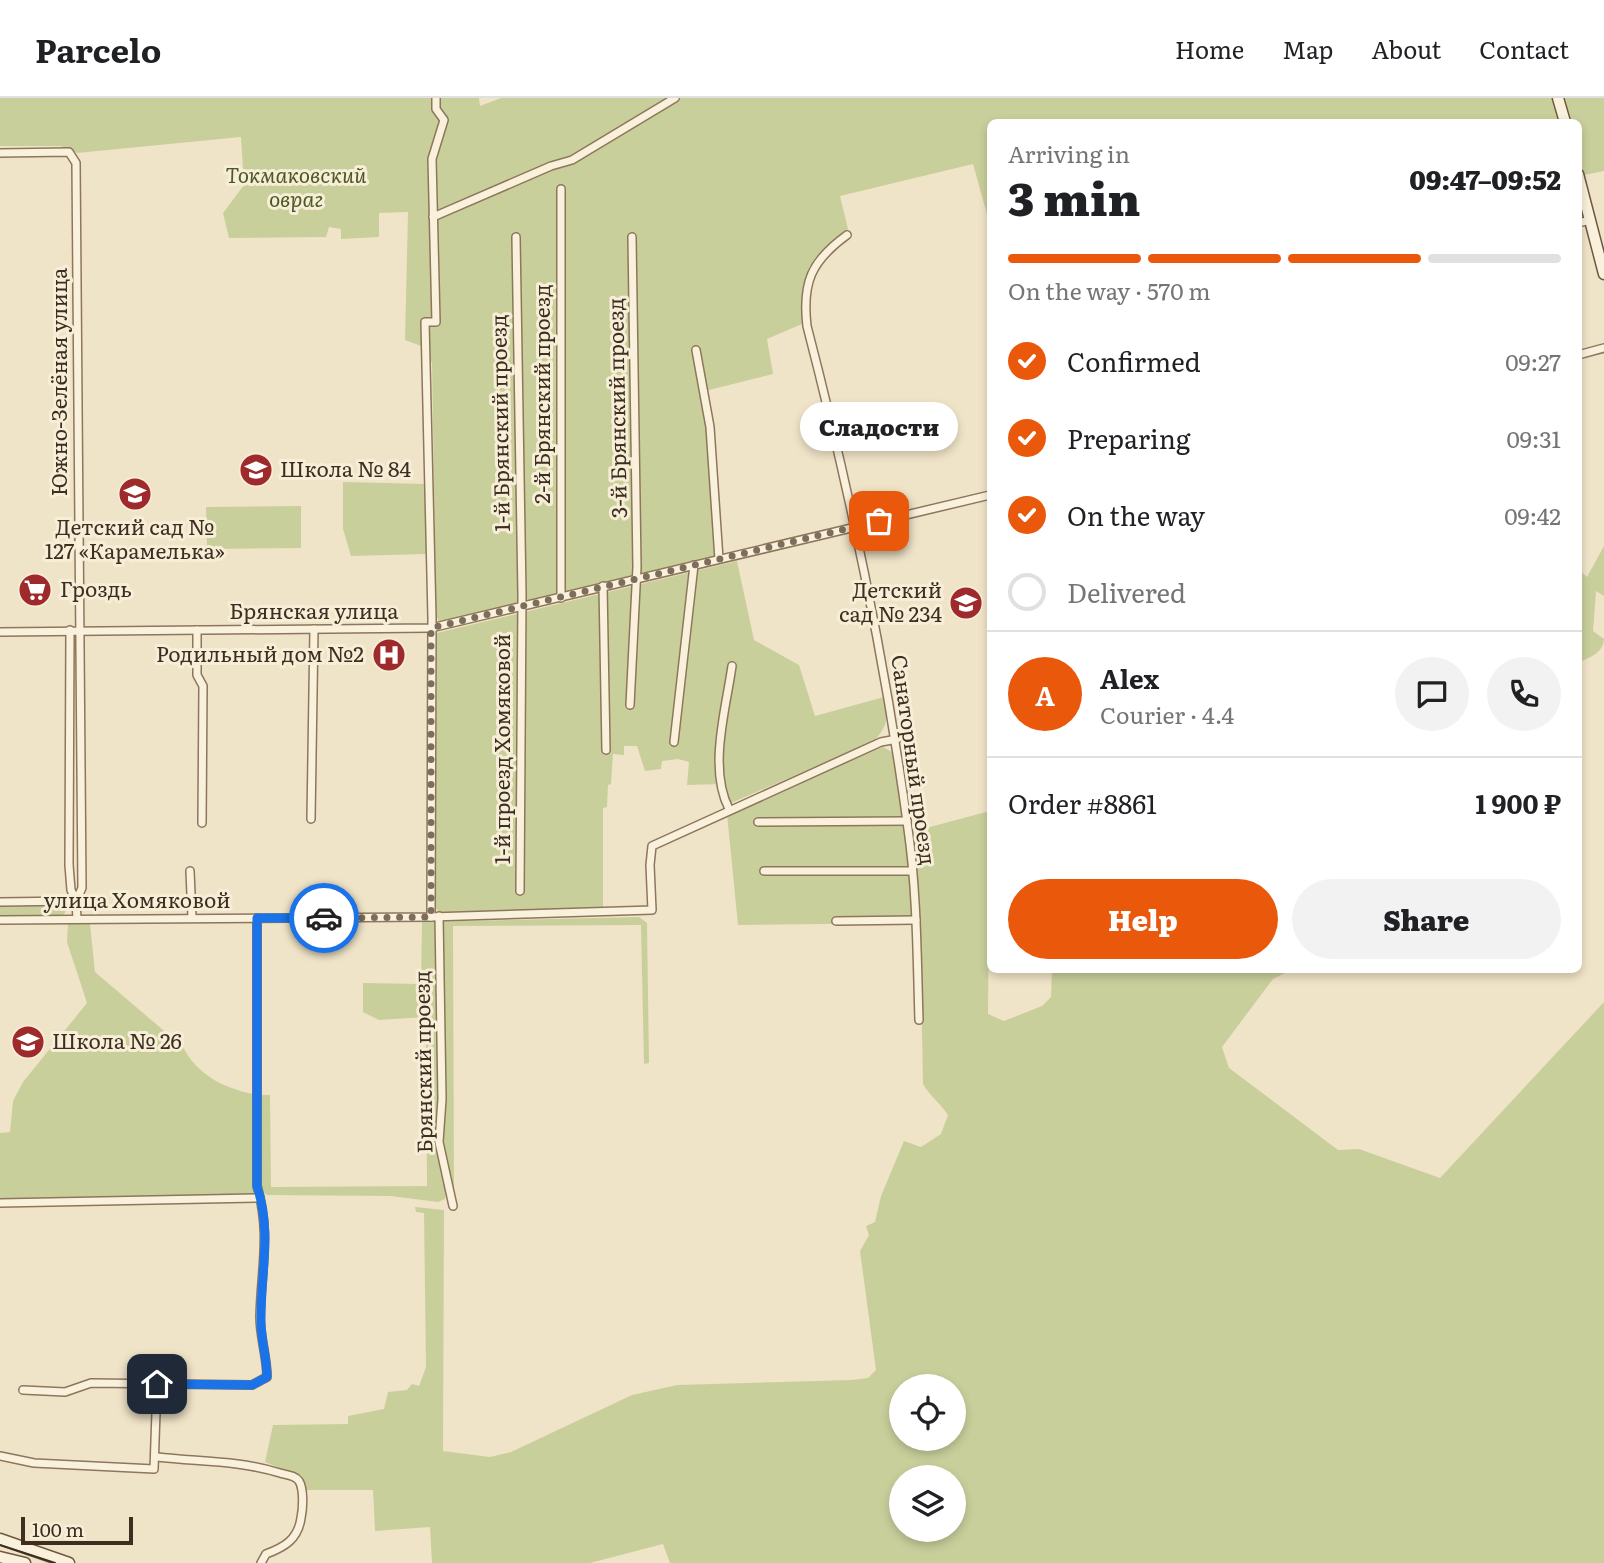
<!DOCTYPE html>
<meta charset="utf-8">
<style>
:root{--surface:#fff;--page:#f2f2f2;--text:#202124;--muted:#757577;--line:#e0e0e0;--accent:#ea580c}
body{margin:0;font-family:Literata,serif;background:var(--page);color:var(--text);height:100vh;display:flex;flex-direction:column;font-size:26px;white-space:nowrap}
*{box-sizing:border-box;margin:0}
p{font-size:23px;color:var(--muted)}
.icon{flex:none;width:38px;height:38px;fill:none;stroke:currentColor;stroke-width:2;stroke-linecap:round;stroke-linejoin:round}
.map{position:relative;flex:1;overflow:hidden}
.side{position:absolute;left:987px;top:21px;width:595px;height:854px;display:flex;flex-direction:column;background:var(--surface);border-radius:10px;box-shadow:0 4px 10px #0003}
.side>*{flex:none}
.tools{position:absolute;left:889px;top:1276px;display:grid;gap:14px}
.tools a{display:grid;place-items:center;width:77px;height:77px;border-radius:50%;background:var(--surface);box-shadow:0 4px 10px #0003;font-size:35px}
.scale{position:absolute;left:21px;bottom:18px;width:112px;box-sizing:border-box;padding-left:7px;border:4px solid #3d2e20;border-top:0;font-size:19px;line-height:24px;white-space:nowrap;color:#3d2e20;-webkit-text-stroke:5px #f7eed8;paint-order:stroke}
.pin{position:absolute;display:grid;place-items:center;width:60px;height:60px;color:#fff;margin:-30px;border-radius:14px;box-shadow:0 4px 10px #0006}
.courier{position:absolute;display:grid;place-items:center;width:70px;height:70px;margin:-35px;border:5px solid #1a73e8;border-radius:50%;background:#fff;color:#222;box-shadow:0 2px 9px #0007}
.bubble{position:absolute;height:49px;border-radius:24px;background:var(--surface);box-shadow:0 4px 10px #0003;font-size:23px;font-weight:800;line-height:49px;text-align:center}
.head em{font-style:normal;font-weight:800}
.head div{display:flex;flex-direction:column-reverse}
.head{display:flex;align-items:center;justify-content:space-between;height:119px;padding:0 21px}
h1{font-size:46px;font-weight:800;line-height:52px}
.bar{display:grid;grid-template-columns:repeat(4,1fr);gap:10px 7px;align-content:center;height:84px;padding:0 21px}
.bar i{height:9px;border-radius:5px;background:var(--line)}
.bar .selected{background:var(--accent)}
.bar p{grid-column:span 4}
.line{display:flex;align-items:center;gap:18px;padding:0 21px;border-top:2px solid var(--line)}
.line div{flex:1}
.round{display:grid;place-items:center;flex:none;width:74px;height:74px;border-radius:37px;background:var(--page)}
ol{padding:0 21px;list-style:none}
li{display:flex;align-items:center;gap:21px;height:77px}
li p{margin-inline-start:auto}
li .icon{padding:7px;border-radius:50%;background:var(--accent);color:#fff;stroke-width:4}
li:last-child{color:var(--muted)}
li i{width:38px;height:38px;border:4px solid var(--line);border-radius:50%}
.action{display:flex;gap:14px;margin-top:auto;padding:14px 21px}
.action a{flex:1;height:80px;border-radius:42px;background:var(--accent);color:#fff;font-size:28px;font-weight:800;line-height:80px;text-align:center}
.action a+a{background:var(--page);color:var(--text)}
header{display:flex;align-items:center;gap:42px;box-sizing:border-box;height:98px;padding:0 35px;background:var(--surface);border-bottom:2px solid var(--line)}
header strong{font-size:33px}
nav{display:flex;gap:38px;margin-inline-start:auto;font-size:24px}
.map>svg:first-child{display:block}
.green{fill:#c9cf9b;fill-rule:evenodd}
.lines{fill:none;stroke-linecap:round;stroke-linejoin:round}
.street-casing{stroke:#8d765c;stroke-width:10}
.secondary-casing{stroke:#6f573f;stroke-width:13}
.street{stroke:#faf1dc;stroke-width:7}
.secondary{stroke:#faf1dc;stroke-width:10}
.tram{stroke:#3d2e20;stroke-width:2}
.done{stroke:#7c6e5b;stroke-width:7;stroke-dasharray:0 12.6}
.route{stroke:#1a73e8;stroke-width:9}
.labels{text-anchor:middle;stroke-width:6;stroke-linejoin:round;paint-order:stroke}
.park-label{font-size:21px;font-style:italic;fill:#4d5a26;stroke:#f7eed8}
.street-label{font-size:21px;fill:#3d2e20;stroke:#f7eed8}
.poi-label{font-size:21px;fill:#3d2e20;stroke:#f7eed8;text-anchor:start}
</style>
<header>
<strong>Parcelo</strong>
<nav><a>Home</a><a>Map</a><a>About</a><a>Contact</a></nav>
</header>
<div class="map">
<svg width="1604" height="1465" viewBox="0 0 1604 1465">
<rect width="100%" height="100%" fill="#f0e4c8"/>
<g class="green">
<path d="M0,0H479L480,8L501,0H1554L1560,24H990V127L973,66L840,98L848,131C811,158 797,179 802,226L767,241L773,276L701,294L707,331L716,458L440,525L436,518L432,265L424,249L405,242L408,114L379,115V139L341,141V131L329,129L326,139L229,140L223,115L244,87L241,39L77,55L61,48H0Z"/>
<path d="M1565,0H1604V73L1584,77L1579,56L1578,24H1570Z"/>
<path d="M343,384L426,386V456L351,458L343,431Z"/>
<path d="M301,408V450L207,451L206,409Z"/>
<path d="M1604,448V498L1596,493L1593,533L1604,541C1603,556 1589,559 1579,565V472L1587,479Z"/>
<path d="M737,463L754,542L799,567L815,618L884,599C889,619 888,628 874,643L724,708L723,686L687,687L689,664L678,661L662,663L661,671L645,673L637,648H624V657L613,656L611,686L608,687L607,709L603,710V810L439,815L435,808L437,535Z"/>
<path d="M883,649L894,655L909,769L912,820L901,825L738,827L727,716Z"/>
<path d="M990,713L988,916L1004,923L1042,908L1051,899L1052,872H1291L1273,881L1222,949L1229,970L1338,1052L1359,1051L1440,1080L1604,904V1465H670L663,1446L590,1465H432L430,1429L375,1433L373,1392H305L300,1378L265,1364L273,1327L348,1326V1318L384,1311L388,1294L407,1292L412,1286L419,1288L426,1269L424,1115L416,1114L415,1109L444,1112L443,1353L490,1359L511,1354L632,1297L677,1287L851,1282L868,1280L876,1272L860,1153L869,1137L866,1128L875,1124L881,1098L904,1043L921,1049L941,1036L948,1017C940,1005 930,998 923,986L920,825L913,742L916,734L926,730ZM901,1288H954V1340H901ZM901,1379H954V1432H901Z"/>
<path d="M0,806H61L66,810L65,815L60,819L0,820Z"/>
<path d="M639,819L647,825L649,965L644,966L641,827L453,828L454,1089L447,1091L445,1101L438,1104L390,1098L267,1097L262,1094L260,997H270L271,1089L427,1088L426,919L379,922L363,914V885L421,886L422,824Z"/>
<path d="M68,825L90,826L95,874L183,949C197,977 224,990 253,996V1096L0,1101V1035L10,1034L13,1003L23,984L87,905L67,844Z"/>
</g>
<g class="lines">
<defs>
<g id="street">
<path d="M0,55L69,54L76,65L82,790L76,803L77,821"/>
<path d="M561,91V500"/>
<path d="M433,119L551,68L572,62L675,0"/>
<path d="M1578,125L1591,122"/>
<path d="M847,137C811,163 802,185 807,228C850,394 885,561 908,731C917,794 917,858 919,922"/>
<path d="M516,139L522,497L520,793"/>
<path d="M696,252L710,329L719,461"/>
<path d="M1578,257L1604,250"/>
<path d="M603,488L606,652"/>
<path d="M197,532V577L203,588L202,725"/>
<path d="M0,534L431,530L990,397"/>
<path d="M630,607L637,469L632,139"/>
<path d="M674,644L694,467"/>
<path d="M729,711C708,670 726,611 732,568"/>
<path d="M311,721L314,531"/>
<path d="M758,724L907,723"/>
<path d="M190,773L192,820"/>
<path d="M764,773H912"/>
<path d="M0,804L76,803L71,792L69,767L70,532"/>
<path d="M439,818L442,1001L439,1044L453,1108"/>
<path d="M431,819L432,520L425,224H436L432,61L444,22L436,11V0"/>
<path d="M0,822L431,819L652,812L650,767L652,748L881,644L897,641"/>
<path d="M836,823L916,822"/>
<path d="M0,1105L260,1100"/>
<path d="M23,1292L65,1294L91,1285L252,1287L267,1279C267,1259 260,1239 260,1219C261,1172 271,1135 257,1088V820"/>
<path d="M0,1358L34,1365L154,1371L157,1286"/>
<path d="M157,1359C201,1364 237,1362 280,1375C286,1377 295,1377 299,1383C304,1391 303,1411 301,1420C298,1441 285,1449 266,1456L261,1465"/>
</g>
<g id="secondary">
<path d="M1558,0L1565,24"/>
<path d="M1578,76L1604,176"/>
<path d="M0,1441L69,1465"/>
<path d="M0,1459L25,1465"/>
</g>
</defs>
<use href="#street" class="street-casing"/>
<use href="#secondary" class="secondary-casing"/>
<use href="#street" class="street"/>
<use href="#secondary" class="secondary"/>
<path class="tram" d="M0,1447L55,1465"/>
</g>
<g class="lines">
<path class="done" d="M324,820L431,819V530L879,423"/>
<path class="route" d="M157,1286L252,1287L267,1279C267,1259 260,1239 261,1219C261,1172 272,1135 257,1088V820H324"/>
</g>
<defs>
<symbol id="school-disc" viewBox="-11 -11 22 22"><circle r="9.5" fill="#9e2a2b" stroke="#f7eed8"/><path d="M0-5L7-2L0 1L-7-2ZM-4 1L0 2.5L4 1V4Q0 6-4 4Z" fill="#fff"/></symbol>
<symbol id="supermarket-disc" viewBox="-11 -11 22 22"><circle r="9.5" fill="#9e2a2b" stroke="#f7eed8"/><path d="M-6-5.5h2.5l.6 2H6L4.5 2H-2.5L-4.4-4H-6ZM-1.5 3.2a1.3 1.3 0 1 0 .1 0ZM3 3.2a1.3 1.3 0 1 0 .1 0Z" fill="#fff"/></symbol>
<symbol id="hospital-disc" viewBox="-11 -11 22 22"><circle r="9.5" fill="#9e2a2b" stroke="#f7eed8"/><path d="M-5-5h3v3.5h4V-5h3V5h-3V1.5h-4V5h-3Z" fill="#fff"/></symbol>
</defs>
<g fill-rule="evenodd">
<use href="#school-disc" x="237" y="353" width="38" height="38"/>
<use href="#school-disc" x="116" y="377" width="38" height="38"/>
<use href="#supermarket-disc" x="16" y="473" width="38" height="38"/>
<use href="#school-disc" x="947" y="486" width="38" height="38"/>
<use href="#hospital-disc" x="370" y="538" width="38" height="38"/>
<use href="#school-disc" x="9" y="925" width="38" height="38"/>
</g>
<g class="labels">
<g class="park-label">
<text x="296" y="85">Токмаковский<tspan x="296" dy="24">овраг</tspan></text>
</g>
<g class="street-label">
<text transform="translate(60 284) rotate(-90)" y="7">Южно-Зелёная улица</text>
<text transform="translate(543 296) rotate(-90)" y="7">2-й Брянский проезд</text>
<text transform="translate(618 310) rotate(-91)" y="7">3-й Брянский проезд</text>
<text transform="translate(501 325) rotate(-91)" y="7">1-й Брянский проезд</text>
<text x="314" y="521">Брянская улица</text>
<text transform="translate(503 651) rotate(-90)" y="7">1-й проезд Хомяковой</text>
<text transform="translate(913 662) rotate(82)" y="7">Санаторный проезд</text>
<text x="137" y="810">улица Хомяковой</text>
<text transform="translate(424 964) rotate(-91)" y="7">Брянский проезд</text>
</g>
<g class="poi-label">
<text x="280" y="379">Школа № 84</text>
<text x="135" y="437" text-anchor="middle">Детский сад №<tspan x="135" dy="24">127 «Карамелька»</tspan></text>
<text x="60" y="499">Гроздь</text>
<text x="942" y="500" text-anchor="end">Детский<tspan x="942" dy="24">сад № 234</tspan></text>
<text x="364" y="564" text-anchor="end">Родильный дом №2</text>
<text x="52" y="951">Школа № 26</text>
</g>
</g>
</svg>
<div class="tools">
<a><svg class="icon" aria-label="locate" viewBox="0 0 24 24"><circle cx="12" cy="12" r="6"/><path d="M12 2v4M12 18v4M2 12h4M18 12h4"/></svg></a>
<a><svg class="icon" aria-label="layers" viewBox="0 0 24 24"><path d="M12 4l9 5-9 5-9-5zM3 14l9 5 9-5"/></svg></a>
</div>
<div class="scale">100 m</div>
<div class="pin" style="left:879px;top:423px;background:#ea580c"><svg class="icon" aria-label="bag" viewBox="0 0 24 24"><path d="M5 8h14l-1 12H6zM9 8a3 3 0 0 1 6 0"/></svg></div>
<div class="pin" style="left:157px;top:1286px;background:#1f2937"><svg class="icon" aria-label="home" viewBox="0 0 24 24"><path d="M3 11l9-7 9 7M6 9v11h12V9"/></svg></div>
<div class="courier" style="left:324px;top:820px"><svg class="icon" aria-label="car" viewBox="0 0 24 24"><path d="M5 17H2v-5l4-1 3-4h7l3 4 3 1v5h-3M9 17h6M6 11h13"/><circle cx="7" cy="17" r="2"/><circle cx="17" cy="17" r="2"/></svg></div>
<div class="bubble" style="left:800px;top:304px;width:158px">Сладости</div>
<section class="side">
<div class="head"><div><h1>3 min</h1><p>Arriving in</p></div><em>09:47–09:52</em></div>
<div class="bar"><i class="selected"></i><i class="selected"></i><i class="selected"></i><i></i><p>On the way · 570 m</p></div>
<ol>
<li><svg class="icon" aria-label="check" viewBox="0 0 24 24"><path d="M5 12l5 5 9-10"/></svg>Confirmed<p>09:27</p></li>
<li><svg class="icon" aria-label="check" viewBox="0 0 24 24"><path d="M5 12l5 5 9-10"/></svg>Preparing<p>09:31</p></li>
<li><svg class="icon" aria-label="check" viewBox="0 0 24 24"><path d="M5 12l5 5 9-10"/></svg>On the way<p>09:42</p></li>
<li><i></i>Delivered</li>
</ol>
<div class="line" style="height:126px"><b class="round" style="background:var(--accent);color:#fff">A</b><div><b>Alex</b><p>Courier · 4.4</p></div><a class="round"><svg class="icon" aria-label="chat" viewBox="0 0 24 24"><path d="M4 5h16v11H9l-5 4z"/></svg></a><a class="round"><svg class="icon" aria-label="phone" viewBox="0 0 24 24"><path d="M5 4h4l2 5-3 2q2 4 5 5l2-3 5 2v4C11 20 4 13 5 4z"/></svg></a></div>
<div class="line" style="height:91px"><div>Order #8861</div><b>1 900 ₽</b></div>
<div class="action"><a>Help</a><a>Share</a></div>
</section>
</div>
